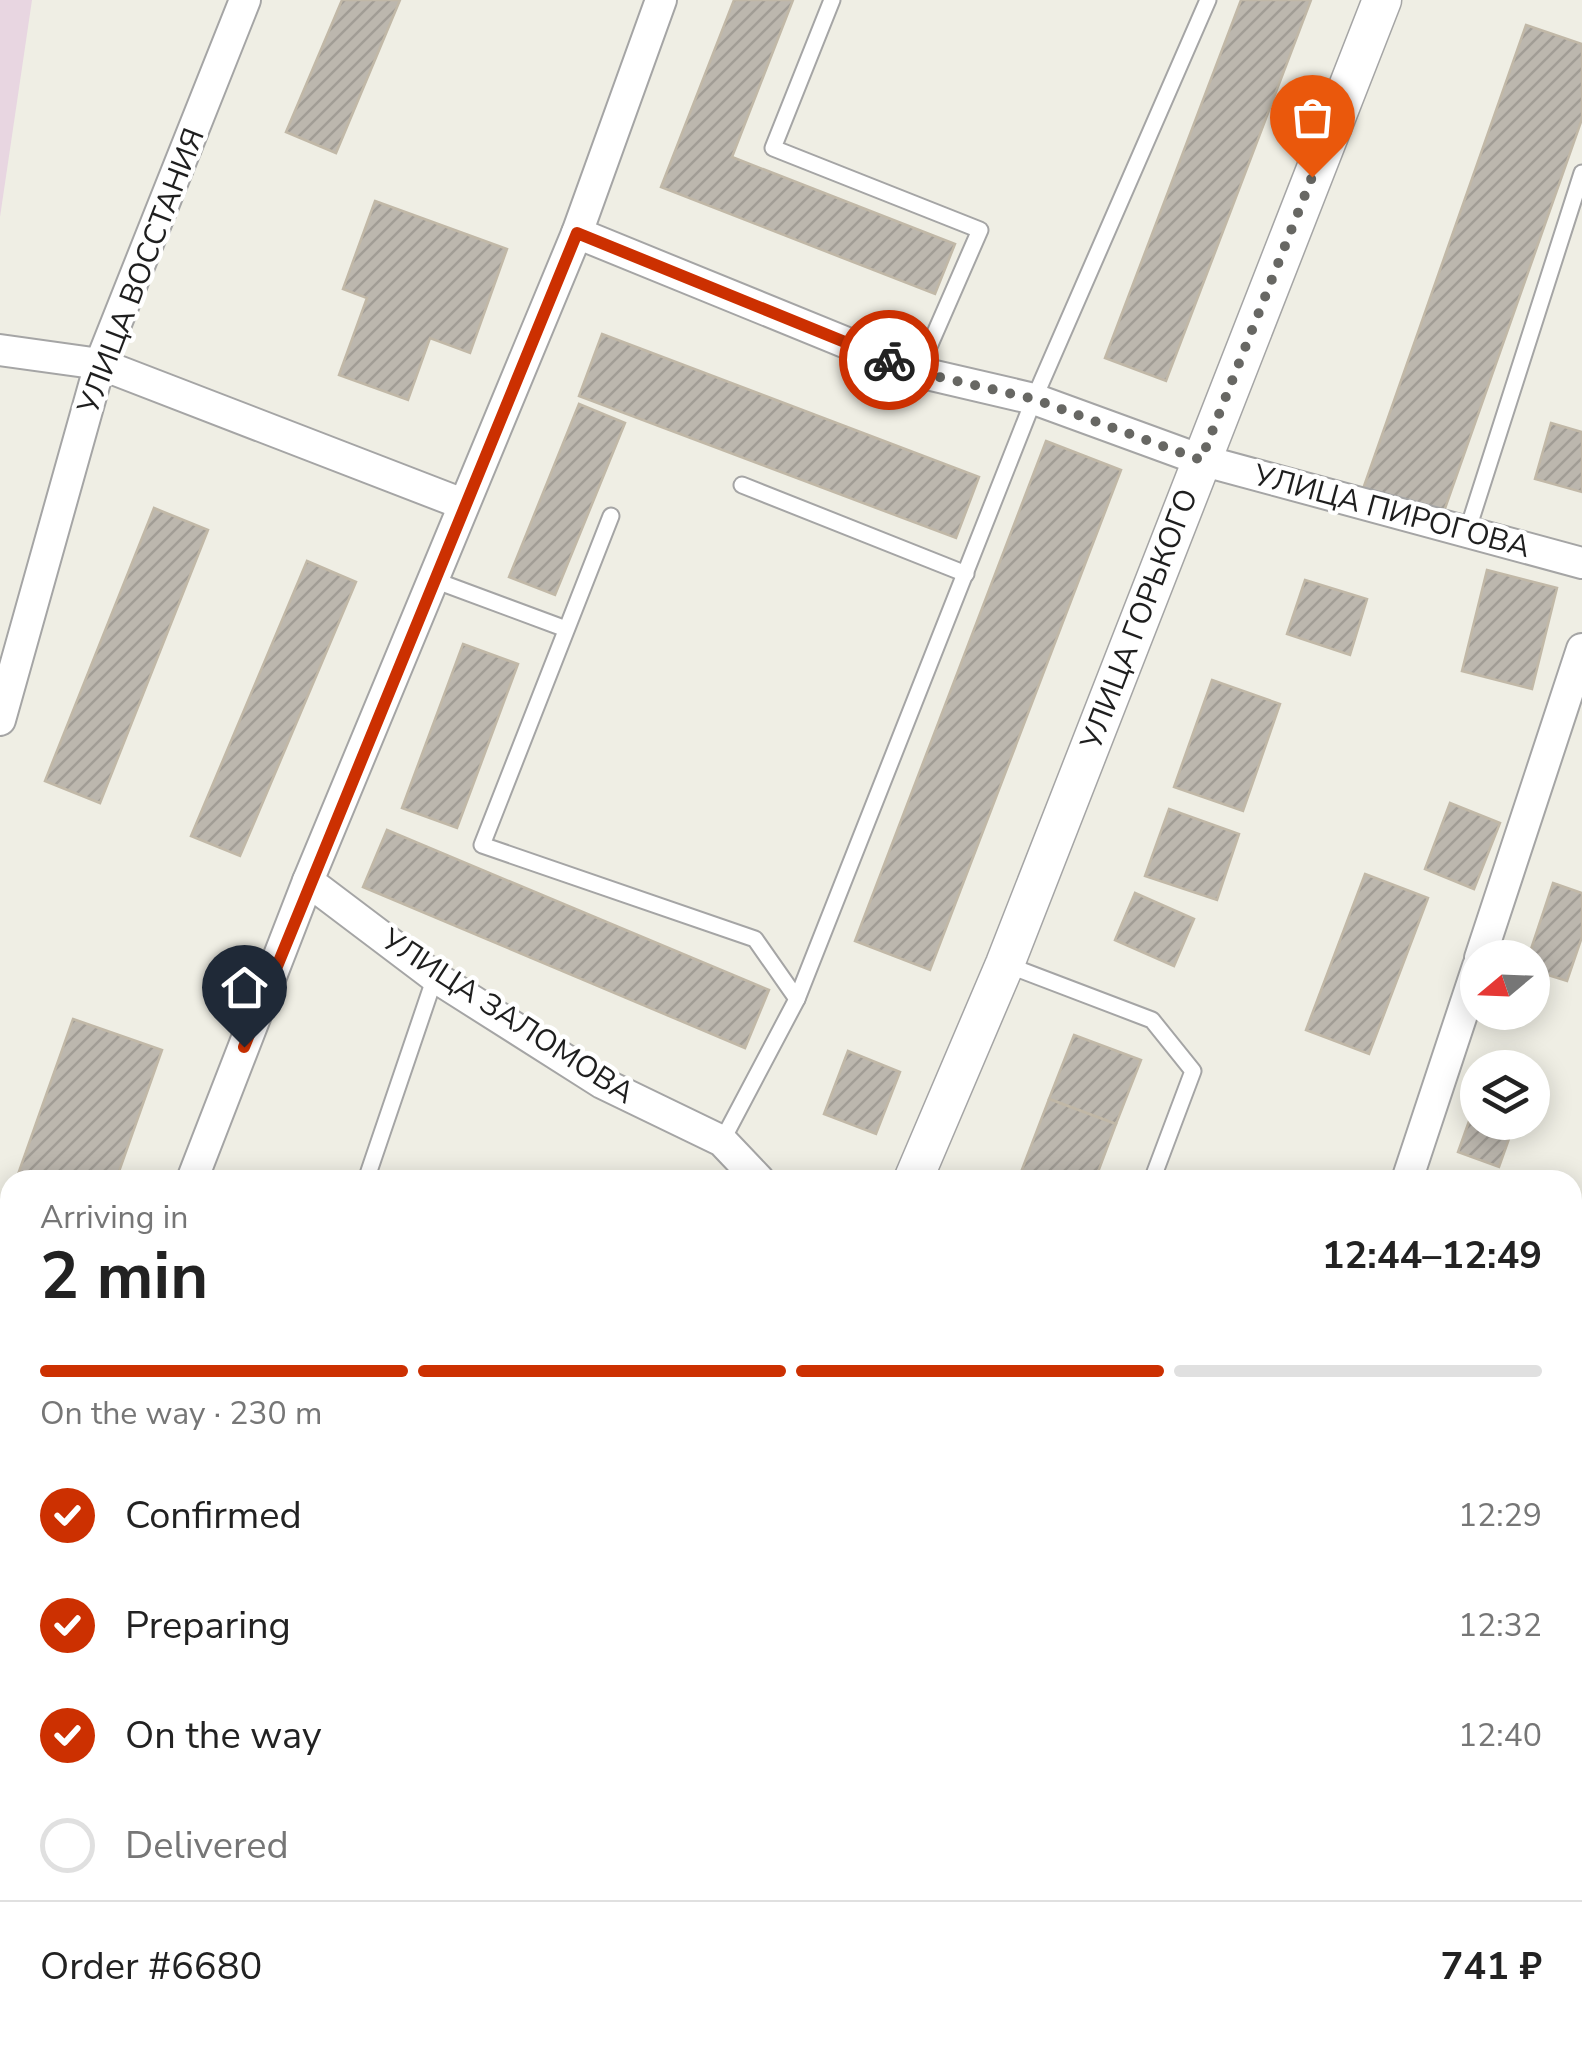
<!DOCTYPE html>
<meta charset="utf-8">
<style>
:root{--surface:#fff;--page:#f6f6f6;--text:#222;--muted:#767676;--line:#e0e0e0;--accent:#cc3001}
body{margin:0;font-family:"Nunito Sans",sans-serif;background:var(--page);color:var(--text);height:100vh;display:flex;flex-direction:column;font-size:38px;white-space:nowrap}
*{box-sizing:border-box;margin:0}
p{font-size:32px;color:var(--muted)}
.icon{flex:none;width:55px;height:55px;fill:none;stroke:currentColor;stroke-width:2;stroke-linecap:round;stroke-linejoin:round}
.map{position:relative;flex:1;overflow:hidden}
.drawer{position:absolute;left:0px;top:1170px;width:1582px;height:880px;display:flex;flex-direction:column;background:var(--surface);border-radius:30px 30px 0 0;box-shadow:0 5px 25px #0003}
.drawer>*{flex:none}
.needle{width:65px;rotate:251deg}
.buttons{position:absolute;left:1460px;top:940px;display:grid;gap:20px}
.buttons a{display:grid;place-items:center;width:90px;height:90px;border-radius:50%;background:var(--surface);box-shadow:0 5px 25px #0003;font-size:50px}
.pin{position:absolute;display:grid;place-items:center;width:85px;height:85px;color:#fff;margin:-102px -42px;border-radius:50% 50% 50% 0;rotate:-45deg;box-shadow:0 0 10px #0007}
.pin .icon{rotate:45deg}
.courier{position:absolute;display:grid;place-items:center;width:100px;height:100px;margin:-50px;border:8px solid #cc3001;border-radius:50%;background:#fff;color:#222;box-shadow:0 2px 12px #0007}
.headline em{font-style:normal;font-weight:700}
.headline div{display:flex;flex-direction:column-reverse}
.headline{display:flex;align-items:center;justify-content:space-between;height:170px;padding:0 40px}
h1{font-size:65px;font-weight:700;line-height:75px}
.bar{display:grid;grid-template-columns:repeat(4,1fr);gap:15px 10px;align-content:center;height:120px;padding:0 40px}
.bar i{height:12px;border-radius:8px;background:var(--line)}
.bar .current{background:var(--accent)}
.bar p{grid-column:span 4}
.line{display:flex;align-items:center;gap:25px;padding:0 40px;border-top:2px solid var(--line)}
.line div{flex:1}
ol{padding:0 40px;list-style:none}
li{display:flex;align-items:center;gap:30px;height:110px}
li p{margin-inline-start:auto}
li .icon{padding:10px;border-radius:50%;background:var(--accent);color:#fff;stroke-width:4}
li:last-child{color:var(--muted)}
li i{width:55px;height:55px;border:5px solid var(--line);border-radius:50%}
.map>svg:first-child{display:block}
.industrial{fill:#e8d6e1}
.building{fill:url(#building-hatch);stroke:#c1b8a7;stroke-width:2.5}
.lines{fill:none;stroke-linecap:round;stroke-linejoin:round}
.service-casing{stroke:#a5a5a5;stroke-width:19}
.minor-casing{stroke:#a5a5a5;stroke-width:34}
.tertiary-casing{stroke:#a5a5a5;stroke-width:41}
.service{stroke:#fff;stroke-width:15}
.minor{stroke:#fff;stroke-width:30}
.tertiary{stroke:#fff;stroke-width:38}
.done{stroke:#676763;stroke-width:10;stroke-dasharray:0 18}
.route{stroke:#cc3001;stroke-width:12}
.labels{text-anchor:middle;stroke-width:9;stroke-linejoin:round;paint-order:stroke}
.street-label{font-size:30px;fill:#1e1e1e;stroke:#fff}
</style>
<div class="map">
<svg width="1582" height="2050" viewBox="0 0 1582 2050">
<defs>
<pattern id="building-hatch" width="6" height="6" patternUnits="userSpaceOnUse" patternTransform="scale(2.5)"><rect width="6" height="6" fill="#bcb7ae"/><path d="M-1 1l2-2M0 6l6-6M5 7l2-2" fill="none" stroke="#a19d95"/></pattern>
</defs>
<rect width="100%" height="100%" fill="#efeee4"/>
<path class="industrial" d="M0,0H32L0,217Z"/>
<g class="building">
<path d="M342,0H400L336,153L286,132Z"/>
<path d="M734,0H793L732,157L955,244L935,294L661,187Z"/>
<path d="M1241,0H1311L1166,381L1105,358Z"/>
<path d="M1526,25L1582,44V119L1442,517L1363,489Z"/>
<path d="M375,201L507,249L470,353L430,338L408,400L339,375L367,298L343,289Z"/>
<path d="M602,334L979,477L956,538L579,396Z"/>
<path d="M579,404L625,423L555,595L509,577Z"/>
<path d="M1551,423L1582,432V492L1535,479Z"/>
<path d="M1046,441L1121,470L930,970L855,941Z"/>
<path d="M154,508L208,530L100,803L45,781Z"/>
<path d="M307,561L356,582L240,856L191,836Z"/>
<path d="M1487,570L1557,588L1532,689L1462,671Z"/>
<path d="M1305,580L1367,599L1350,655L1287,634Z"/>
<path d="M463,644L518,664L457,828L402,808Z"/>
<path d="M1212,680L1280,704L1243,811L1174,787Z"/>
<path d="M1450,803L1500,823L1474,889L1425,869Z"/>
<path d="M1169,809L1239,834L1217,900L1145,876Z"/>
<path d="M387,830L769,990L745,1048L363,887Z"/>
<path d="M1365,874L1428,898L1369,1054L1306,1030Z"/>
<path d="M1553,883L1582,893V937L1567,981L1532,970V958H1528Z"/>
<path d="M1135,893L1194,919L1174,966L1115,940Z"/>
<path d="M73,1019L162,1050L116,1180H16Z"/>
<path d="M1074,1035L1141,1060L1116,1124L1049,1099Z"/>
<path d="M848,1051L900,1072L876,1134L824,1114Z"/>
<path d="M1478,1096V1122H1515L1499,1167L1458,1152Z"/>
<path d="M1049,1099L1116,1124L1095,1180H1018Z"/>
<path d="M10,1198V1271L0,1268V1226Z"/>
<path d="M388,2040H468L486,2047L384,2050Z"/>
<path d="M680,2040H750L746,2050H676Z"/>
<path d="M1158,2040H1188L1207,2046L1154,2050Z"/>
</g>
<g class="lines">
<defs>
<g id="service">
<path d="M832,0L773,148L980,230L918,372"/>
<path d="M742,485L966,574"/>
<path d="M611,516L482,845L755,939L797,999"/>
<path d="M1467,532L1582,173"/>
<path d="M434,580L566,629"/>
<path d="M1005,964L1152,1020L1193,1071L1152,1180"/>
<path d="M722,1141L797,999L1034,399L1208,0"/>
<path d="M366,1180L435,977"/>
<path d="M1572,1273L1582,1276"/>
<path d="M1572,1324L1582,1298"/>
</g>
<g id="minor">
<path d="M661,0L577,233L308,881L435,977L602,1083L722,1141L759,1180"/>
<path d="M577,233L918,372L1034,399L1201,460L1582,563"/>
<path d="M0,350L100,364L463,504"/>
<path d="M0,720L100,364L245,0"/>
<path d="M1480,958L1582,649"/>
<path d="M192,1180L308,881"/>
<path d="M1407,1180L1478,966"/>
<path d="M1098,2050L1102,2040"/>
</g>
<g id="tertiary">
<path d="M913,1180L1005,964L1382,0"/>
<path d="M573,2050L576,2040"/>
</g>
</defs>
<use href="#service" class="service-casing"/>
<use href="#minor" class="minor-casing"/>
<use href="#tertiary" class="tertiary-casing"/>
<use href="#service" class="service"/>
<use href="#minor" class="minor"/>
<use href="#tertiary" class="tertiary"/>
</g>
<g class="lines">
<path class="done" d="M889,360L918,372L1034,399L1201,460L1312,177"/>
<path class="route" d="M244,1047L577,233L889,360"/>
</g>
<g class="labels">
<g class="street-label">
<text transform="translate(141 271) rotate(-69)" y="10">УЛИЦА ВОССТАНИЯ</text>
<text transform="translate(1392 511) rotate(15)" y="10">УЛИЦА ПИРОГОВА</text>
<text transform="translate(1139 619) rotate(-69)" y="10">УЛИЦА ГОРЬКОГО</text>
<text transform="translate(508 1016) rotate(33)" y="10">УЛИЦА ЗАЛОМОВА</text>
</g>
</g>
</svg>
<div class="buttons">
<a><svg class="needle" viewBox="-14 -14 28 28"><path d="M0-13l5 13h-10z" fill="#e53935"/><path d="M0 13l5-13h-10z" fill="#767676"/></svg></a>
<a><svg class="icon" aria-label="layers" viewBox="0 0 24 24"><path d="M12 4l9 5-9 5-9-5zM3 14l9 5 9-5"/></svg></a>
</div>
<div class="pin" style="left:1312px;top:177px;background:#ea580c"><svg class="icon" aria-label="bag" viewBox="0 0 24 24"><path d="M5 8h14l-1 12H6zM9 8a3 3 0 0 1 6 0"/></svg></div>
<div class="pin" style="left:244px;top:1047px;background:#1f2937"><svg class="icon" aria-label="home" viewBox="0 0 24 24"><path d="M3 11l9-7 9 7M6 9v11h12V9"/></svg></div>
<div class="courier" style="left:889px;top:360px"><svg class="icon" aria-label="bike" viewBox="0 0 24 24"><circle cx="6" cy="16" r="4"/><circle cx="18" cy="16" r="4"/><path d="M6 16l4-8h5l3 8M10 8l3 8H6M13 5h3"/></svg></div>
<section class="drawer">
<div class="headline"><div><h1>2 min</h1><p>Arriving in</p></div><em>12:44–12:49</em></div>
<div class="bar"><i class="current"></i><i class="current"></i><i class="current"></i><i></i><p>On the way · 230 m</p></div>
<ol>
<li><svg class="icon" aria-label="check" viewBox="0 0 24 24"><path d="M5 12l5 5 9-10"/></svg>Confirmed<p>12:29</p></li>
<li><svg class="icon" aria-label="check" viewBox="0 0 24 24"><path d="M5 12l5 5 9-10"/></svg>Preparing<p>12:32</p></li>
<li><svg class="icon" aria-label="check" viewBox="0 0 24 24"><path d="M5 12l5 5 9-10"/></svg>On the way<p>12:40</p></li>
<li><i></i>Delivered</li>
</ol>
<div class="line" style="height:130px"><div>Order #6680</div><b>741 ₽</b></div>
</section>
</div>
